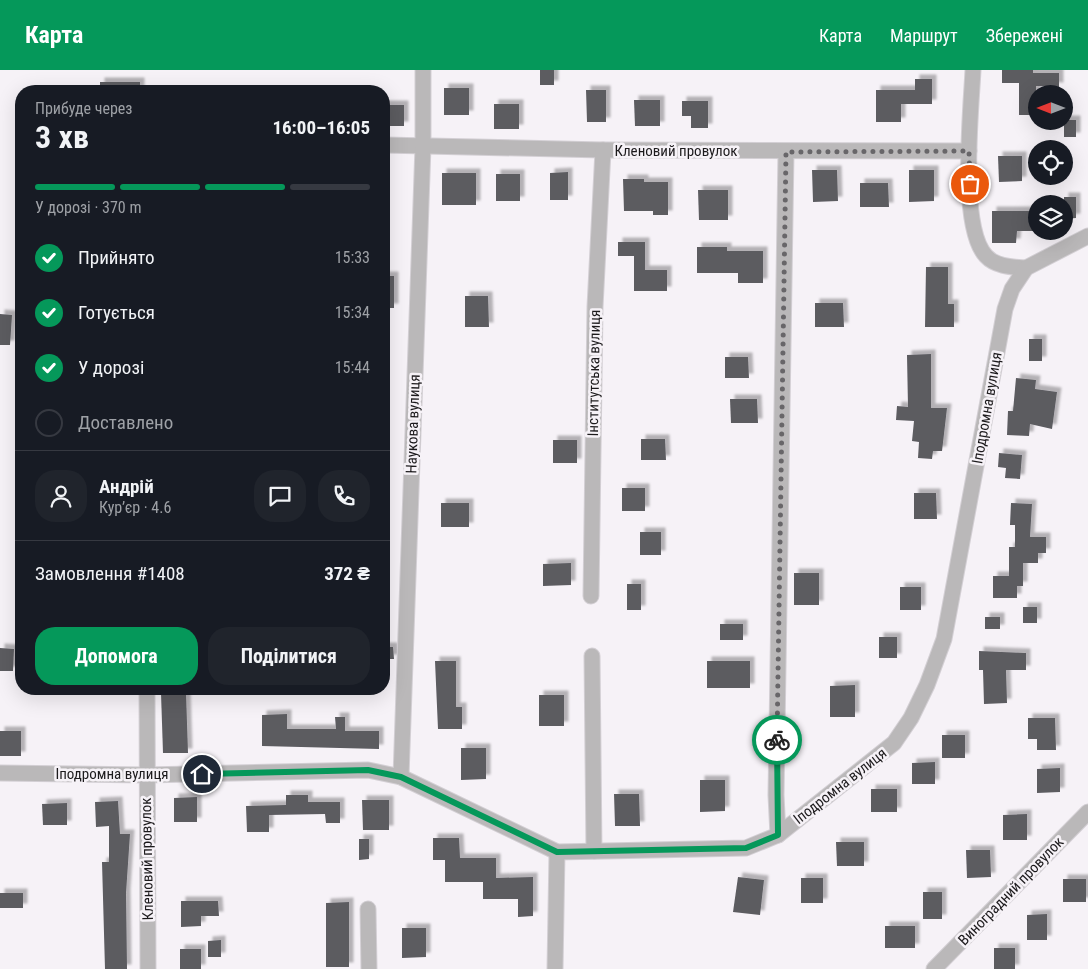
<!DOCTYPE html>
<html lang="uk">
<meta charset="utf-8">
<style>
:root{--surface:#171b24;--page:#20242c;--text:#f1f3f6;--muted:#9ea1a6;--line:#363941;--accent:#05985a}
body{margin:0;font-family:"Roboto Condensed",sans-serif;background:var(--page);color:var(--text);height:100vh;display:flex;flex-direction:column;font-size:19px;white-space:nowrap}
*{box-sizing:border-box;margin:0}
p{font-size:16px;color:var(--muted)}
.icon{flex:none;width:28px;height:28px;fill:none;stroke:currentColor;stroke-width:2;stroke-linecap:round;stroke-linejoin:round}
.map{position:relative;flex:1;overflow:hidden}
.sheet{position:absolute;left:15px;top:15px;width:375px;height:610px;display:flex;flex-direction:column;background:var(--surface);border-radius:20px;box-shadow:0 5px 20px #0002}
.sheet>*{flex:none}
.needle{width:32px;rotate:270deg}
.buttons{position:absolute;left:1028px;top:15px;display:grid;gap:10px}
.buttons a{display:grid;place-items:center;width:45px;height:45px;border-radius:50%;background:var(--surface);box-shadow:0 5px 20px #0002;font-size:25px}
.pin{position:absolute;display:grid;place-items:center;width:42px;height:42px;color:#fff;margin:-21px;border:2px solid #fff;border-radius:50%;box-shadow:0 1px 5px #0007}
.courier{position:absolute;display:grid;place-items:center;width:50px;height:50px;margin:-25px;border:4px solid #05985a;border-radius:50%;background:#fff;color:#222;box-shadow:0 1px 6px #0007}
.overview em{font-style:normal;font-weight:700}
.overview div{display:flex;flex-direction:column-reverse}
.overview{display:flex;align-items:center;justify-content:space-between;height:85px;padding:0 20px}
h1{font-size:32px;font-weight:700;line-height:38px}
.bar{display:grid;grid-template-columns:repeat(4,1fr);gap:8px 5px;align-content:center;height:60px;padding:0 20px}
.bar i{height:6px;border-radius:4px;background:var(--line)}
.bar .active{background:var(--accent)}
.bar p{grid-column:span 4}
.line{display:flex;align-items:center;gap:12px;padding:0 20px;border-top:1px solid var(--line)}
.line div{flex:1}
.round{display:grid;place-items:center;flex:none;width:52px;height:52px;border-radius:20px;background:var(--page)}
ol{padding:0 20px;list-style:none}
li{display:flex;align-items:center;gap:15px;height:55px}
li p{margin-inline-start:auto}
li .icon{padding:5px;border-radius:50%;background:var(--accent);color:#fff;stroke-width:4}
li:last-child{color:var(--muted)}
li i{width:28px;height:28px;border:2px solid var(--line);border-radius:50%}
.action{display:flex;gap:10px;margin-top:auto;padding:10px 20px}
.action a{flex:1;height:58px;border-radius:20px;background:var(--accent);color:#fff;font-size:20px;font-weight:700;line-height:58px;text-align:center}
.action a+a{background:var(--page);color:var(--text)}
header{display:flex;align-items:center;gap:30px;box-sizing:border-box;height:70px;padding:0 25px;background:var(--accent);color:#fff}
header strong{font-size:24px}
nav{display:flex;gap:28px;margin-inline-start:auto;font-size:18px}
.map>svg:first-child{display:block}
.building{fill:#5b5b60;filter:url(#shadow)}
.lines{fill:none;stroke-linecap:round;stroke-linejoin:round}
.minor-casing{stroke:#d3cfd4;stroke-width:17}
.minor{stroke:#bab8b9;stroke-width:15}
.done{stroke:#686669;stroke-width:5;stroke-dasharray:0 9}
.route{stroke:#05985a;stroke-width:6}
.labels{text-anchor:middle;stroke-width:5;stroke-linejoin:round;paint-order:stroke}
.street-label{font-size:15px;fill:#1c1a1c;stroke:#f6f2f7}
</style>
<header>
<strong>Карта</strong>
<nav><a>Карта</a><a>Маршрут</a><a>Збережені</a></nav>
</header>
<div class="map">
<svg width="1088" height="899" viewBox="0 0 1088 899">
<defs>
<filter id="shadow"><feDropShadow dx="4.5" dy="-4.5" stdDeviation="1" flood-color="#0004"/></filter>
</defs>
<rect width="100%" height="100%" fill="#f6f2f7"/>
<g class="building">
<rect x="540" y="0" width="14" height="15"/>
<path d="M1002,0H1033V3H1059V17L1036,16V45H1019V13H1002Z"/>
<path d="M915,9H932V34H901V52H876V20H915Z"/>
<rect x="100" y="12" width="40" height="9"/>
<rect x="444" y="18" width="25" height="27"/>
<path d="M586,20H606V52H587Z"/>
<path d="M634,30H660V56H635Z"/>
<path d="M682,31H708V58H691V46H682Z"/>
<rect x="494" y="34" width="25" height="25"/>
<rect x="384" y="35" width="20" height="21"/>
<rect x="1064" y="50" width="12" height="17"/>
<path d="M998,86H1022V111L999,112Z"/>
<path d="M812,100H837L838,131L813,132Z"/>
<path d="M909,100H934V131L909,132Z"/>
<path d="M568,102V130H550V103Z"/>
<rect x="442" y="103" width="34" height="32"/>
<rect x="496" y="104" width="24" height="27"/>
<path d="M623,109H644V112H668V145H653V141H624Z"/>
<path d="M860,113H888L889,137H860Z"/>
<path d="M698,120H728V150H699Z"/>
<path d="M1064,127H1076V148L1064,149Z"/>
<path d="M992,141H1036V161H1017L1016,173H992Z"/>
<path d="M618,172H645V200H667V221H634V186H618Z"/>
<path d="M697,177H727V181H763V213H738V203H697Z"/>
<path d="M926,197H948V234H954V257H925Z"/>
<rect x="384" y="206" width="10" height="32"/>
<path d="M465,226H488L489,257H465Z"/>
<path d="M815,233H843L844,257H815Z"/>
<path d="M0,244L12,245L10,275H0Z"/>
<rect x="1029" y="269" width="13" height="22"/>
<path d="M931,284V338H947L942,381H933L932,389L918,388L919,372L912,371L914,351L896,350L897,336L908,337L907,285Z"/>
<path d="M725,287H748L749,308H725Z"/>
<path d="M1016,308L1036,310L1035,319L1057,322L1052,359L1030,354L1029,366L1007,365L1008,341H1013Z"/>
<path d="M730,329H757L758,353H731Z"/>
<path d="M641,369H665L666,390H641Z"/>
<rect x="553" y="370" width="24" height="23"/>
<path d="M999,383L1022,385L1020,409L1005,408L1006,398L998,397Z"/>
<rect x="622" y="418" width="23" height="23"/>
<path d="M914,423H936L937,449H914Z"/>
<rect x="441" y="433" width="28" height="24"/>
<path d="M1011,433L1032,434L1030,467H1046V483H1038V493H1023V516H1017V528H993V506H1009V477H1015V455H1010Z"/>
<rect x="640" y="462" width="21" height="23"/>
<path d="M571,493V515L543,516V494Z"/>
<rect x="794" y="503" width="25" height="32"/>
<rect x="627" y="514" width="14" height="26"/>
<rect x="900" y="517" width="21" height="23"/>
<rect x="1023" y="537" width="14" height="16"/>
<rect x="985" y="547" width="15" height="12"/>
<rect x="720" y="554" width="23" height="16"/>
<rect x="879" y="567" width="18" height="21"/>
<path d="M384,577H393L394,589H384Z"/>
<path d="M0,578L14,579L13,601H0Z"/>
<path d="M979,581L1026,583V600H1006L1007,633L984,634L983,600H979Z"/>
<path d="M435,591H456V637H462V659H438Z"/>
<rect x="707" y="591" width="43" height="27"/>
<path d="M855,615V647H830V616Z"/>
<path d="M161,623H186L188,683H163Z"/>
<rect x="539" y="625" width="25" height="31"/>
<path d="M287,644V659H336L335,647H345V661H379V679L262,676V645Z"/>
<path d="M1028,648H1055L1056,680H1037V669H1028Z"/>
<rect x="0" y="661" width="21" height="25"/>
<rect x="942" y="665" width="23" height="23"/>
<path d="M461,678H486V709L461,710Z"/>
<path d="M935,692V714H912V693Z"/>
<path d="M1060,698V722L1037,723V699Z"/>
<path d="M700,710H725V741L700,742Z"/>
<rect x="871" y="719" width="26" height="23"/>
<path d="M614,724H639L640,756H615Z"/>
<path d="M286,725H308V732H340V753H326L325,744L269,745V762H247L246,736L286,735Z"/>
<path d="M197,727V752H174V728Z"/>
<path d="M362,730H389V760H363Z"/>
<path d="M118,731L120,764H130L126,823L127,899H105L102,792H109V756L96,757L95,732Z"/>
<path d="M67,733V755H43L42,734Z"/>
<path d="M1027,744V770H1003V745Z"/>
<path d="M433,768H459L460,788H496V808L533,807V846L518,847V829H483V812H445V790H433Z"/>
<path d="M359,769H369V789L359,790Z"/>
<path d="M836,772H864V796H837Z"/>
<path d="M966,780H990L991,807L967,808Z"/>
<path d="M738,807L764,810L760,845L733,842Z"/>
<rect x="801" y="808" width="22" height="25"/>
<rect x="1063" y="809" width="23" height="23"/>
<rect x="923" y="822" width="19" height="27"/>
<rect x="0" y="823" width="23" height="15"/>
<path d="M181,831H218L219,846H201V856L181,857Z"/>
<path d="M349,832V897H326V833Z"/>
<path d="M1047,844V870H1027V845Z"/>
<rect x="885" y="856" width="30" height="22"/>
<path d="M402,858H426V887L402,888Z"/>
<path d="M221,870V887H208V871Z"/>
<rect x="994" y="878" width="21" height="21"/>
<rect x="180" y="879" width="21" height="20"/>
</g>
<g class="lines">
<defs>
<g id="minor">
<path d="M973,0C971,41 959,157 986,186C996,197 1013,197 1026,198"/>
<path d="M384,75L603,80L969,81"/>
<path d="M591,526L595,237L603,80"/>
<path d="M592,586L594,781"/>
<path d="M147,619L148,899"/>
<path d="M0,703L146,705L368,700L401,707L557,782L746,778L778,765L894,673L911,648L927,615L944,569L1005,239L1012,219L1026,198L1088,166"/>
<path d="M401,707L423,76V0"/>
<path d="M778,765L776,725L786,82"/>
<path d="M368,839L369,899"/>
<path d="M555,899L557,782"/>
<path d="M934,899L1088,742"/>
</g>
</defs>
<use href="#minor" class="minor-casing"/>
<use href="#minor" class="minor"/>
</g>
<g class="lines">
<path class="done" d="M777,670L786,82L969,81L970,114"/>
<path class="route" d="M202,704L368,700L401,707L557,782L746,778L778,765L777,670"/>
</g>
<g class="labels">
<g class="street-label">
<text x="676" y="86">Кленовий провулок</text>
<text transform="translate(594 303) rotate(-89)" y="5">Інститутська вулиця</text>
<text transform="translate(987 338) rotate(-80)" y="5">Іподромна вулиця</text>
<text transform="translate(413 354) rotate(-88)" y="5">Наукова вулиця</text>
<text x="112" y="709">Іподромна вулиця</text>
<text transform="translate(840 716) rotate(-38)" y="5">Іподромна вулиця</text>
<text transform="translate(147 789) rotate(-91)" y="5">Кленовий провулок</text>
<text transform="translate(1011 821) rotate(-46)" y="5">Виноградний провулок</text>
</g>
</g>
</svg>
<div class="buttons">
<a><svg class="needle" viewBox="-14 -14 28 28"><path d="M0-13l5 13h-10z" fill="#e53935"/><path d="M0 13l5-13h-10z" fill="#9ea1a6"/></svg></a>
<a><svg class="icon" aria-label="locate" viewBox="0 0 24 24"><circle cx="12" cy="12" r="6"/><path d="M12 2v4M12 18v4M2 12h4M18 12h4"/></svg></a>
<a><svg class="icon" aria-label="layers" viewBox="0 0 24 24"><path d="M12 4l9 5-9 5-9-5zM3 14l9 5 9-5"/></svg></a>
</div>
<div class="pin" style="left:970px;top:114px;background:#ea580c"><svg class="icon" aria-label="bag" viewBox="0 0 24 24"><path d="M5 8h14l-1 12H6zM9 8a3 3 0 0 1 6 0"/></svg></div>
<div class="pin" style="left:202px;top:704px;background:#1f2937"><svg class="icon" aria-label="home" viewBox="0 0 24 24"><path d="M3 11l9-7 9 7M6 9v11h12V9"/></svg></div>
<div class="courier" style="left:777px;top:670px"><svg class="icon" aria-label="bike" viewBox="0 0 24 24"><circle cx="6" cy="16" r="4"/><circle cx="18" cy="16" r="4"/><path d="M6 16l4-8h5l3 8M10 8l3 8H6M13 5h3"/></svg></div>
<section class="sheet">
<div class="overview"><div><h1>3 хв</h1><p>Прибуде через</p></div><em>16:00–16:05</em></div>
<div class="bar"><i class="active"></i><i class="active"></i><i class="active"></i><i></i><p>У дорозі · 370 m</p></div>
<ol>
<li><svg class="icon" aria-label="check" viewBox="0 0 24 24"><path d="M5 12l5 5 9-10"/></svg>Прийнято<p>15:33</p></li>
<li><svg class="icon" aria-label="check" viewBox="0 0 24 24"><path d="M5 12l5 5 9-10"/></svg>Готується<p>15:34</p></li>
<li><svg class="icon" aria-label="check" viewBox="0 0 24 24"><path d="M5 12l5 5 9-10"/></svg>У дорозі<p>15:44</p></li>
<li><i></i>Доставлено</li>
</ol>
<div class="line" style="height:90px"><a class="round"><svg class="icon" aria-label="person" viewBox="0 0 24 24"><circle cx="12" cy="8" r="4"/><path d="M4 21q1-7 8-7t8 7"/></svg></a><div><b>Андрій</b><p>Кур’єр · 4.6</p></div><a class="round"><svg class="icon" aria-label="chat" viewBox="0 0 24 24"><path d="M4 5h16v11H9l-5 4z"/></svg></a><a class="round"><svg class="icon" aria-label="phone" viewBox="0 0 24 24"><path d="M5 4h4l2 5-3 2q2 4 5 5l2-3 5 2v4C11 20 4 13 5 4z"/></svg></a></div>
<div class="line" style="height:65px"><div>Замовлення #1408</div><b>372 ₴</b></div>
<div class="action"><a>Допомога</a><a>Поділитися</a></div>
</section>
</div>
